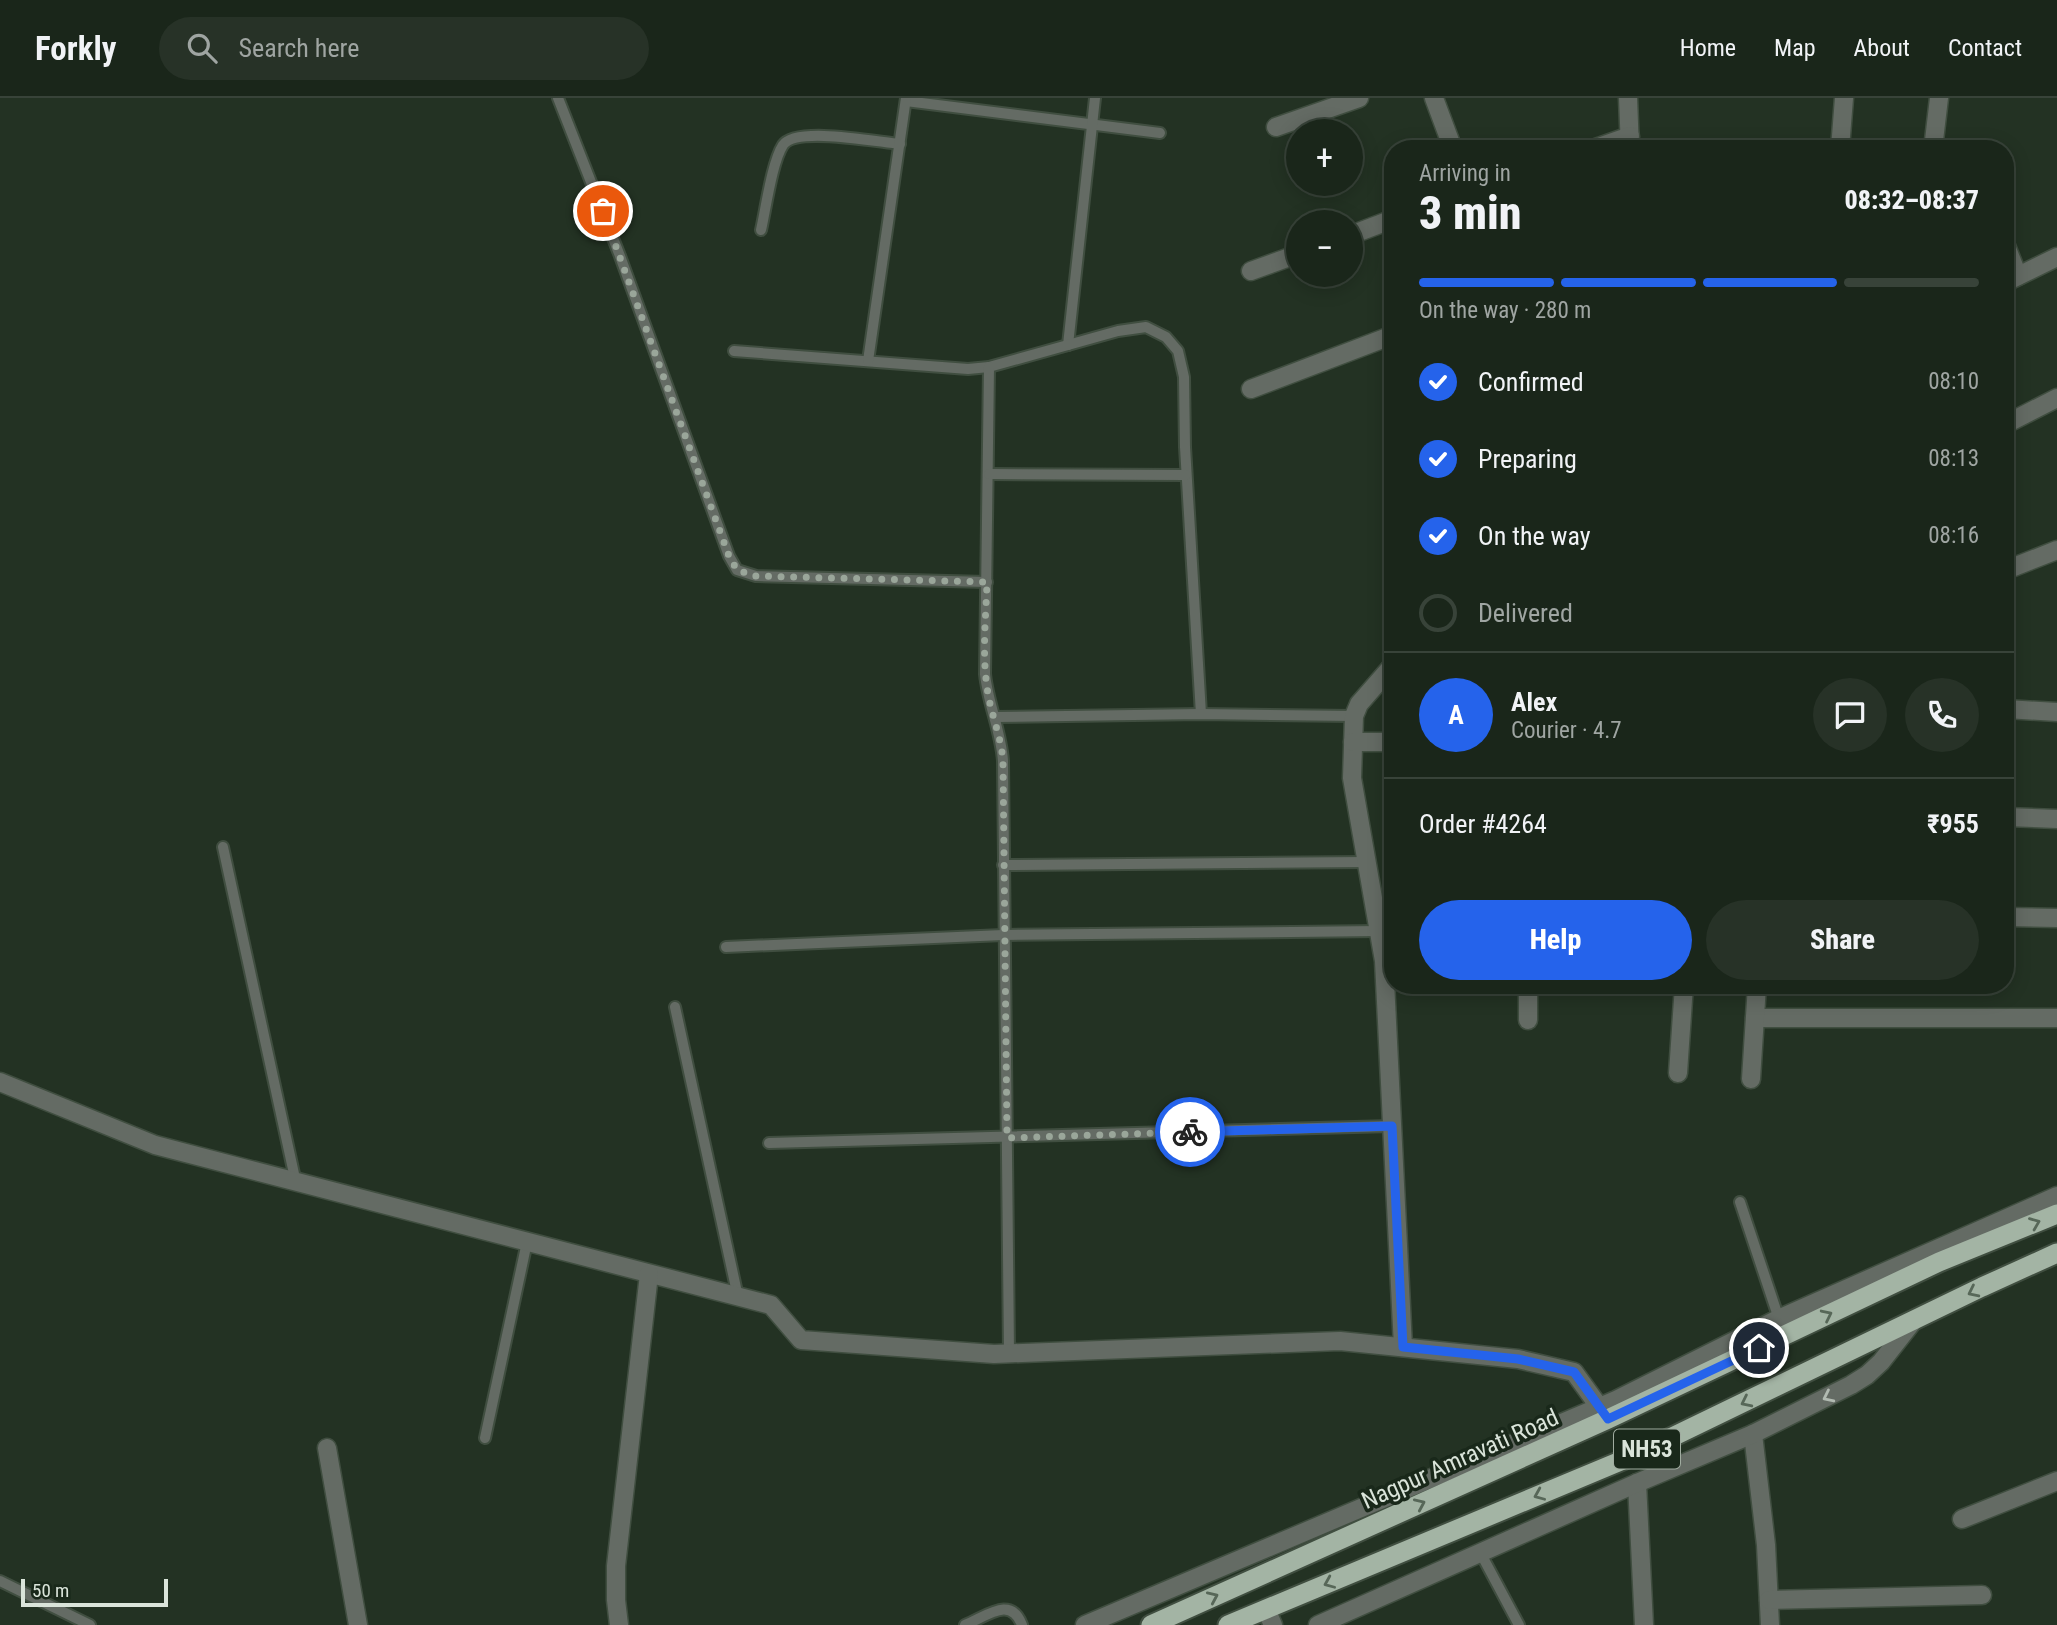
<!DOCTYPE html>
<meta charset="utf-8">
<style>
:root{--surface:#1a261a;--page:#273227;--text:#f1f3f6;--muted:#9fa5a2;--line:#384339;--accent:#2563eb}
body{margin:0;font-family:"Roboto Condensed",sans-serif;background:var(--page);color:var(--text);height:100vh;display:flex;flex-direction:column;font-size:26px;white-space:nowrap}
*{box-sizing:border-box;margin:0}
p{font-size:23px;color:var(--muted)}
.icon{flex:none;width:38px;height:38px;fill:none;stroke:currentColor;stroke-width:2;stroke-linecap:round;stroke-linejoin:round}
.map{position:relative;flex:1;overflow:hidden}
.sheet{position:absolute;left:1384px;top:42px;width:630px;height:854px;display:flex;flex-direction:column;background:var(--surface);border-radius:28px;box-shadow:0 4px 18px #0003,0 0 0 2px var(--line)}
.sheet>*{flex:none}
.tools{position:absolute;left:1286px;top:21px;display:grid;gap:14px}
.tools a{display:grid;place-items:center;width:77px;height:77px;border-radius:50%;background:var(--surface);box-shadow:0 4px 18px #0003,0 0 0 2px var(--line);font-size:35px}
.scale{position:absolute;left:21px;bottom:18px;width:147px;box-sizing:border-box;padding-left:7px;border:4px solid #dae4da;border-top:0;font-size:19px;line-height:24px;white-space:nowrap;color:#dae4da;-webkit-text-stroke:5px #19281a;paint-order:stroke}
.pin{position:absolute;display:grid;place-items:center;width:60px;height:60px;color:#fff;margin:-30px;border:4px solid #fff;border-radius:50%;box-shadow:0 2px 7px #0007}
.courier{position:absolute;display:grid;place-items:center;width:70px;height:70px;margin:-35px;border:5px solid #2563eb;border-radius:50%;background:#fff;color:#222;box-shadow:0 2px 9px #0007}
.overview em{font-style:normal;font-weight:800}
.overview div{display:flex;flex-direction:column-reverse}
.overview{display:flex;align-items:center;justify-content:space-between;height:119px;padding:0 35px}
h1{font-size:46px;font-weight:800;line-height:52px}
.bar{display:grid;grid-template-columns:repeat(4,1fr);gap:10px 7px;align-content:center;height:84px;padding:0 35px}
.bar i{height:9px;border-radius:5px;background:var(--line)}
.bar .selected{background:var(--accent)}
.bar p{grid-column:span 4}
.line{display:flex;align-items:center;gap:18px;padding:0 35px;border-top:2px solid var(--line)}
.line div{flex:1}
.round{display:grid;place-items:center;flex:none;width:74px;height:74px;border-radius:37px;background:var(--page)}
ol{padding:0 35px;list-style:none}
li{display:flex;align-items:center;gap:21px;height:77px}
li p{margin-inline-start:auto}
li .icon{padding:7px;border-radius:50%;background:var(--accent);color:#fff;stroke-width:4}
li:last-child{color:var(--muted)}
li i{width:38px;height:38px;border:4px solid var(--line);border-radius:50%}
.primary-button{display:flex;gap:14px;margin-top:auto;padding:14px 35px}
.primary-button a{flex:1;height:80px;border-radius:42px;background:var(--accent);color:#fff;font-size:28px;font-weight:800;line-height:80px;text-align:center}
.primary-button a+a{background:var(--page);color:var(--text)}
header{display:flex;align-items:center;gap:42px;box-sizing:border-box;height:98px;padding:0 35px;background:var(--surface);border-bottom:2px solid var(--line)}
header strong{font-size:33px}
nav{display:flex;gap:38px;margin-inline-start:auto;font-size:24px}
.search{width:490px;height:63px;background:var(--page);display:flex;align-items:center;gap:18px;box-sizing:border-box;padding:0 24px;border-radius:38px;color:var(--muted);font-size:26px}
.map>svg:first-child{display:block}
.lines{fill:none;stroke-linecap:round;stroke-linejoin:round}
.service-casing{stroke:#404e40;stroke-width:14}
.minor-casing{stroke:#404e40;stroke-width:21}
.tertiary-casing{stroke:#404e40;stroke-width:21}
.trunk-casing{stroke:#404e40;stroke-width:23}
.service{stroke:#646b64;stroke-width:10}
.minor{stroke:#646b64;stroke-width:18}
.tertiary{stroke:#646b64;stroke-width:18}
.trunk{stroke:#a3b4a4;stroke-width:19}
.oneway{stroke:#576758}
.oneway2{stroke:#b1bab1}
.done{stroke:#9aa69a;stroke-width:7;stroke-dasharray:0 12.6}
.route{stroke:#2563eb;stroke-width:9}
.labels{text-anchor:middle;stroke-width:7;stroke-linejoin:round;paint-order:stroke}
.shield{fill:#19281a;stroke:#a0aca0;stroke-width:2}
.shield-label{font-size:23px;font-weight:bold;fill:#dae4da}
.street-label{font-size:24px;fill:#dae4da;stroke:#19281a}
</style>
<header>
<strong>Forkly</strong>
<div class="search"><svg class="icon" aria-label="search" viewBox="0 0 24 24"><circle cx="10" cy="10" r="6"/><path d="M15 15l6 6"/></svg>Search here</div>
<nav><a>Home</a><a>Map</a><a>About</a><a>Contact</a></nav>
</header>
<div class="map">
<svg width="2057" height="1527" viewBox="0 0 2057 1527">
<rect width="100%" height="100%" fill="#233223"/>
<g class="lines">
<defs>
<g id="service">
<path d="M558,0L620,158L729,458L737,472L756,478L987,484"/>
<path d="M906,3L1160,35"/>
<path d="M761,132C766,110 772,64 783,47C796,28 877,44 900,46"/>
<path d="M1068,247L1095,0"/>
<path d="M734,253L968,271L989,269L1118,233L1146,229L1166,239L1178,253L1184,279L1185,349L1201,616"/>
<path d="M868,263L906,0"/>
<path d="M989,269L985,576C988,606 1001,633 1003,663L1009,1255"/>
<path d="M989,376L1186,377"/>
<path d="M995,619L1201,616L1354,618"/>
<path d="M223,749L296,1085"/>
<path d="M1003,767L1367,764"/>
<path d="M726,849L1003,837L1379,833"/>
<path d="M675,909L738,1199"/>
<path d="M769,1045L1392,1028"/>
<path d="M1740,1104L1780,1224"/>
<path d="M485,1340L527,1144"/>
<path d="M1480,1454L1519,1527"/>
<path d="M0,1483L90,1527"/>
<path d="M965,1527C987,1518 1011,1497 1022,1527"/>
</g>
<g id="minor">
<path d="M1434,0L1453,51"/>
<path d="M1628,0L1630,51"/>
<path d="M1276,29L1359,0"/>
<path d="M1593,51L1630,38"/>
<path d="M1840,51L1844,0"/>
<path d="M1933,51L1939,0"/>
<path d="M1351,137L1393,121"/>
<path d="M2006,148L2018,178"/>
<path d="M1251,173L1298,156"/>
<path d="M2006,184L2057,159"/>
<path d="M1251,291L1393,237"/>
<path d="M2006,326L2057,300"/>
<path d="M2006,472L2057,452"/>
<path d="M1393,567L1359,606L1354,618L1352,680L1384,863L1403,1249"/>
<path d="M2006,611L2057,614"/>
<path d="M1353,644H1393"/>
<path d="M2006,719L2057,721"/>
<path d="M2006,819L2057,820"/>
<path d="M1755,920H2057"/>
<path d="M1528,922V887"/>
<path d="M1678,975L1684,887"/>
<path d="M1751,981L1757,887"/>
<path d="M0,984L155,1047L771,1207L801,1242L994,1256L1340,1243L1518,1261L1574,1274L1608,1321"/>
<path d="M1753,1336L1766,1447L1770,1527"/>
<path d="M327,1350L358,1527"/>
<path d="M1637,1385L1644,1527"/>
<path d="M1962,1421L2057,1383"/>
<path d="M1769,1502L1982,1497"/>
<path d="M1266,1511L1273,1527"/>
<path d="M619,1527L616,1502V1468L649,1176"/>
<path d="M1318,1527L1637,1385L1753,1336L1851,1287L1867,1277L1881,1264L1914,1222"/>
</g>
<path id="tertiary" d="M1085,1527L1616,1302L1778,1221L2057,1098"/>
<g id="trunk">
<path d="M1151,1527L1608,1321L1939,1164L2057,1116"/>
<path d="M1228,1527L1635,1357L1982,1189L2057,1155"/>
</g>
</defs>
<use href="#service" class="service-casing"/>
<use href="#minor" class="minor-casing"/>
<use href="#tertiary" class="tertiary-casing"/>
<use href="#trunk" class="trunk-casing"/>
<use href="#service" class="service"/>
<use href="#minor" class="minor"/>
<use href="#tertiary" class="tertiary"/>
<use href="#trunk" class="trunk"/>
</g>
<defs><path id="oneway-chevron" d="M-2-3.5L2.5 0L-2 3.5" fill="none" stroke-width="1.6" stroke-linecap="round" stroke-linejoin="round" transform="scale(1.75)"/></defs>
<g class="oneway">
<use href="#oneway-chevron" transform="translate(2035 1125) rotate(-22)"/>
<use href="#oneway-chevron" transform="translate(1973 1194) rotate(154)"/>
<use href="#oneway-chevron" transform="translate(1827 1217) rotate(-26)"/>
<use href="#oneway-chevron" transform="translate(1746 1304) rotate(154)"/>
<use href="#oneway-chevron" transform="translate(1539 1397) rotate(157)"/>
<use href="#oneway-chevron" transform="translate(1420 1406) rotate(-24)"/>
<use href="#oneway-chevron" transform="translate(1329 1485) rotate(157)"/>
<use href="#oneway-chevron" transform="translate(1213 1499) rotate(-24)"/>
</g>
<use class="oneway2" href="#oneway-chevron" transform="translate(1828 1299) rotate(154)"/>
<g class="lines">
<path class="done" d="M603,113L729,458L737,472L756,478L987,484C986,518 982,554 987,589C990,614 1001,637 1003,663L1007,1040L1190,1034"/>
<path class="route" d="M1190,1034L1392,1028L1403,1249L1518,1261L1574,1274L1608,1321L1759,1250"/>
</g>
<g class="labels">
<rect class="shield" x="1614" y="1331.5" width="66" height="39" rx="5"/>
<g class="shield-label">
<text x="1647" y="1359">NH53</text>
</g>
<g class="street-label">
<text transform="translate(1460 1361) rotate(-24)" y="8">Nagpur Amravati Road</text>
</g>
</g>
</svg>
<div class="tools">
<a>+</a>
<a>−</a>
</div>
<div class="scale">50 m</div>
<div class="pin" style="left:603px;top:113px;background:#ea580c"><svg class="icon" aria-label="bag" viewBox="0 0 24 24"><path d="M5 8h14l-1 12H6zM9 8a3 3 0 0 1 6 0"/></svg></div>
<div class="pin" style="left:1759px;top:1250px;background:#1f2937"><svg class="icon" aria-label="home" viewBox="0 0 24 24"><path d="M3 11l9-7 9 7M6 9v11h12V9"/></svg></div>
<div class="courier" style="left:1190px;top:1034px"><svg class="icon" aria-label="bike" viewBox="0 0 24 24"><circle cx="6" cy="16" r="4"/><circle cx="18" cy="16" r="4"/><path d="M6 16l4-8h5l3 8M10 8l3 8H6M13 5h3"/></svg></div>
<section class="sheet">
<div class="overview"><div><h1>3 min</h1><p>Arriving in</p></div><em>08:32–08:37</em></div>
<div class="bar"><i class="selected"></i><i class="selected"></i><i class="selected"></i><i></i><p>On the way · 280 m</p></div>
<ol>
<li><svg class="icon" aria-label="check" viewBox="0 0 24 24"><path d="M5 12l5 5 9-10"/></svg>Confirmed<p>08:10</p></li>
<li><svg class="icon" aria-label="check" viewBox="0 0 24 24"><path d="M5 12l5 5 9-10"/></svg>Preparing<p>08:13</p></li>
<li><svg class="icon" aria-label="check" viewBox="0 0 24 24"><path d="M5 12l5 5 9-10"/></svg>On the way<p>08:16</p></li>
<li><i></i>Delivered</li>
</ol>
<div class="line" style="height:126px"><b class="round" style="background:var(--accent);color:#fff">A</b><div><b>Alex</b><p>Courier · 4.7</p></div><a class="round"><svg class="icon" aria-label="chat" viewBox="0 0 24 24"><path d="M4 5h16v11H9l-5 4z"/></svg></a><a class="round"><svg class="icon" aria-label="phone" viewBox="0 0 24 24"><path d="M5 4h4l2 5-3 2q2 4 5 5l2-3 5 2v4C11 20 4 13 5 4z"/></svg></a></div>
<div class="line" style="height:91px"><div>Order #4264</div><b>₹955</b></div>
<div class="primary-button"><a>Help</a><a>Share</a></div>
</section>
</div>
